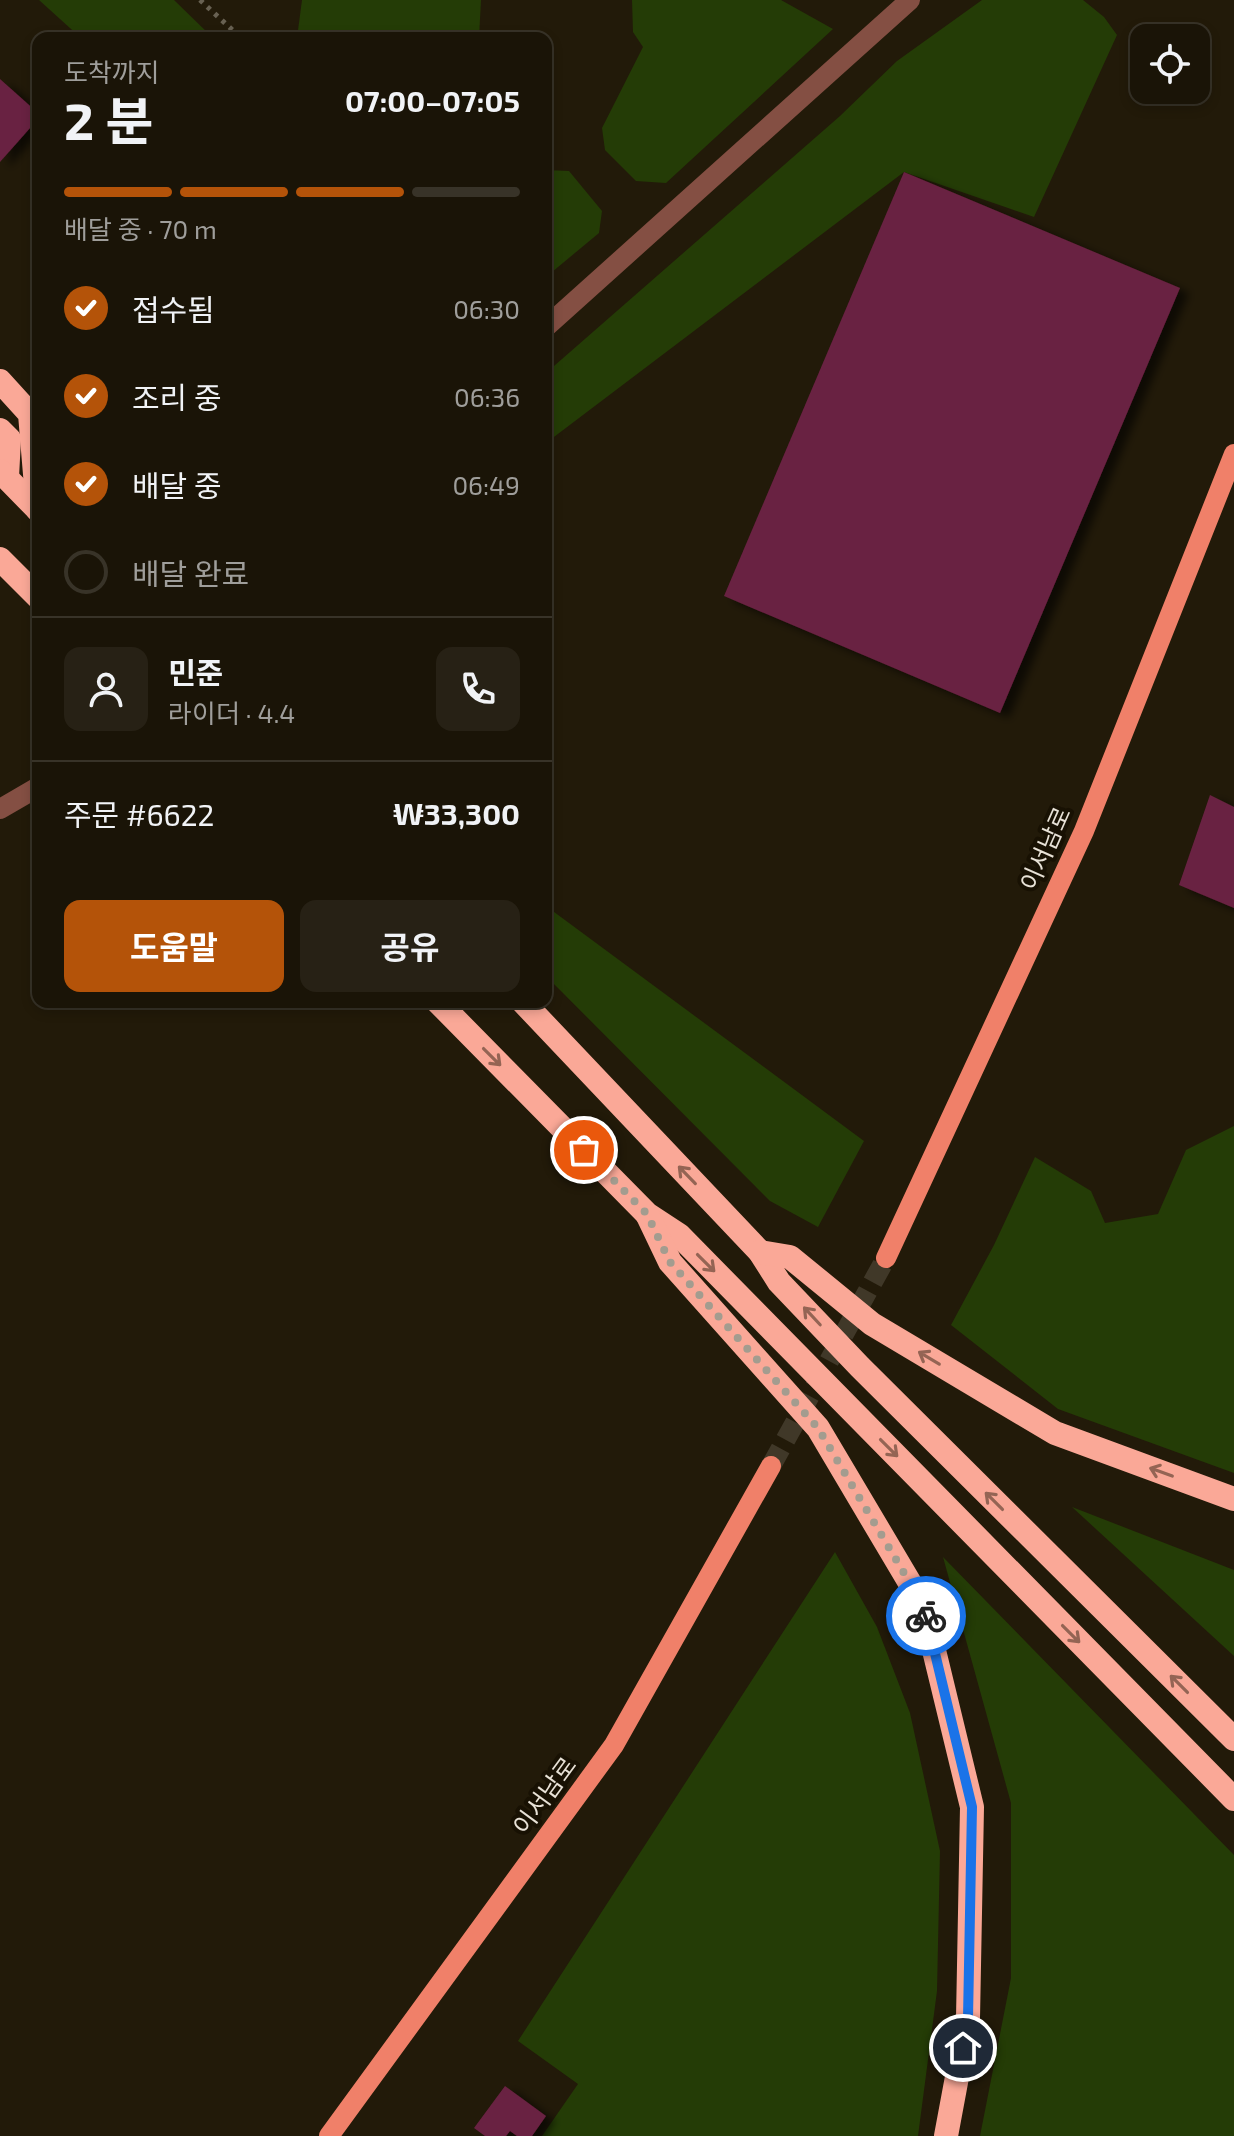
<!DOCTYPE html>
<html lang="ko">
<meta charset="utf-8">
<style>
:root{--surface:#1a1407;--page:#272115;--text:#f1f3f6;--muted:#9f9e9b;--line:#383328;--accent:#b45309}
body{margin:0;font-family:"Exo 2","Noto Sans KR",sans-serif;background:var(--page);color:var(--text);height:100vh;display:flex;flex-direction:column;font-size:30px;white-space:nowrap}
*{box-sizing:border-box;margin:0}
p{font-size:26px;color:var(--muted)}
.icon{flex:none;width:44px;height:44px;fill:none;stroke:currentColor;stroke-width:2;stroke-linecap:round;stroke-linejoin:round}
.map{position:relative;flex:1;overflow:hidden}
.side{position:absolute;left:32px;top:32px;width:520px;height:976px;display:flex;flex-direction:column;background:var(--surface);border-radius:16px;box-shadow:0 4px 12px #0003,0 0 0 2px var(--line)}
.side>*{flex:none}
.controls{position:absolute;left:1130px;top:24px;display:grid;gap:16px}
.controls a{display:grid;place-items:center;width:80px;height:80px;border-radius:16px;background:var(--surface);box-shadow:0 4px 12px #0003,0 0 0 2px var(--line);font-size:40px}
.pin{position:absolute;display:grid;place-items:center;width:68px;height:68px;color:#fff;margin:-34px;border:4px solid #fff;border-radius:50%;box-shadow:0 2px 8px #0007}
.courier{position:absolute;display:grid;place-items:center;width:80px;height:80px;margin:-40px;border:6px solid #1a73e8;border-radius:50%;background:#fff;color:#222;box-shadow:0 2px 10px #0007}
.headline em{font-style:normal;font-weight:700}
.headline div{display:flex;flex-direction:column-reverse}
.headline{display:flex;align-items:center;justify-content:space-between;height:136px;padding:0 32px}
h1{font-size:52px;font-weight:700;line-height:60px}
.bar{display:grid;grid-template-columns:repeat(4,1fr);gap:12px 8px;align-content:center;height:96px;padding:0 32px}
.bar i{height:10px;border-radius:6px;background:var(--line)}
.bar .current{background:var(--accent)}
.bar p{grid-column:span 4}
.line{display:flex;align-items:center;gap:20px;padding:0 32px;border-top:2px solid var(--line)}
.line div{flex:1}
.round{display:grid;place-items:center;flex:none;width:84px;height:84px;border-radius:16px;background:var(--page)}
ol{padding:0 32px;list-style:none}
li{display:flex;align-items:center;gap:24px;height:88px}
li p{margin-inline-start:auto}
li .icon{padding:8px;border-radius:50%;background:var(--accent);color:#fff;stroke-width:4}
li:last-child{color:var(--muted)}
li i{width:44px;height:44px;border:4px solid var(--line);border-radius:50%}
.button{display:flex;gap:16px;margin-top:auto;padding:16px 32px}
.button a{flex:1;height:92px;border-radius:16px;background:var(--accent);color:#fff;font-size:32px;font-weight:700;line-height:92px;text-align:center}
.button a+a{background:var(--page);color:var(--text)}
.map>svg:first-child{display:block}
.green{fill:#243c06}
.building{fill:#692142;filter:url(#shadow)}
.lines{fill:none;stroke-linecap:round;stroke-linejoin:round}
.major-tunnel{stroke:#403828;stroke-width:20;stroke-dasharray:20 10;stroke-linecap:butt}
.path{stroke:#686152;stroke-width:5;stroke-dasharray:4 6;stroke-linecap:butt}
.minor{stroke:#844f43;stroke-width:20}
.major{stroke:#f08069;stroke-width:20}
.highway{stroke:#faa897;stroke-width:24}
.oneway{stroke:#946454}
.done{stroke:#a39c8f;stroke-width:8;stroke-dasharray:0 14.4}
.route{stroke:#1a73e8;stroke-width:10}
.labels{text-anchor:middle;stroke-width:8;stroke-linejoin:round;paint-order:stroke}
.street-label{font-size:24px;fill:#e8e2d7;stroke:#181103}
</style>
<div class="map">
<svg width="1234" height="2136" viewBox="0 0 1234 2136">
<defs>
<filter id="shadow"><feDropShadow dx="9" dy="5" stdDeviation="4" flood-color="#0009"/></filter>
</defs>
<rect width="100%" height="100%" fill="#221a09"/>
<g class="green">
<path d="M39,0H174L213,38H81Z"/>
<path d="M302,0H481L479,38H297Z"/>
<path d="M632,0H781L833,29L666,183L636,181L605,150L602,128L643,47L633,32Z"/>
<path d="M982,0H1083L1104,17L1117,35L1034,217L904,172L546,443V373L840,116L897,61Z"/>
<path d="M546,170L569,171L602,211L599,233L546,277Z"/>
<path d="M546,906L864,1141L818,1227L770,1201L546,976Z"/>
<path d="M1234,1126V1473L1058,1409L951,1325L994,1245L1035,1157L1091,1191L1105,1223L1158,1214L1186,1150Z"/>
<path d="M1072,1507L1234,1570V1656Z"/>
<path d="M835,1552L877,1627L910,1713L940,1851L937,1991L918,2136H542L578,2084L518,2041Z"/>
<path d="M943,1557L1234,1855V2136H980L1011,1978V1803Z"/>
</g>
<g class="building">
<path d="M0,79L38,113V119L0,162Z"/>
<path d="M904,172L1180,288L1000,713L724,596Z"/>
<path d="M1210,795L1234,807V908L1179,885Z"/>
<path d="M505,2086L546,2116L532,2136H517L510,2131L506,2136H485L474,2128Z"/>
</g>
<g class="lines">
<path class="major-tunnel" d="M771,1466L886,1258"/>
<path class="path" d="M200,0L241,38"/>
<g class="minor">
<path d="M546,327L910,0"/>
<path d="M0,809L38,787"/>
</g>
<g class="major">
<path d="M886,1258L1084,831L1234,454"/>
<path d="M329,2136L614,1745L771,1466"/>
</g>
<g class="highway">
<path d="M0,381L30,414L38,510"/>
<path d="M0,430L9,439L7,477"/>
<path d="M0,471L38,510"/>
<path d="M0,559L38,597"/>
<path d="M438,1002L647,1214L679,1235L1234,1799"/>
<path d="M523,1002L760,1252L779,1282L860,1367L1234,1739"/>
<path d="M648,1216L670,1262L818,1428L923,1605L972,1807L968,2018L946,2136"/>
<path d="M760,1252L790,1257L872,1324L1055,1433L1234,1499"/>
</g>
</g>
<defs><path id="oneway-shaft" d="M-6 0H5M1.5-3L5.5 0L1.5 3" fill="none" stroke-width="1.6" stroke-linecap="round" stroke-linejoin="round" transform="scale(2)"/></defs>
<g class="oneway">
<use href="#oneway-shaft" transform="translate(492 1057) rotate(45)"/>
<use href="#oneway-shaft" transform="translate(687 1175) rotate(-134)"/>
<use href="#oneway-shaft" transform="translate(706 1263) rotate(45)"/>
<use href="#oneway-shaft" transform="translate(812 1316) rotate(-133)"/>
<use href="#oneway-shaft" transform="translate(929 1358) rotate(-149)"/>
<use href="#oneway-shaft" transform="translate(889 1448) rotate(45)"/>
<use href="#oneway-shaft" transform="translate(1161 1472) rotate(-160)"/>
<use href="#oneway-shaft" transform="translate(994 1501) rotate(-135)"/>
<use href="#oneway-shaft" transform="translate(1071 1634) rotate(45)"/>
<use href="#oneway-shaft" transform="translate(1179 1684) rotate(-135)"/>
</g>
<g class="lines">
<path class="done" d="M584,1150L647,1214L670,1262L818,1428L923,1605L926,1616"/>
<path class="route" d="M926,1616L972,1807L968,2018L963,2048"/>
</g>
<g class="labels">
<g class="street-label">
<text transform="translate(1046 849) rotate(-66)" y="8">이서남로</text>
<text transform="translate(545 1796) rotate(-54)" y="8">이서남로</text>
</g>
</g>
</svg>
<div class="controls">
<a><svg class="icon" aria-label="locate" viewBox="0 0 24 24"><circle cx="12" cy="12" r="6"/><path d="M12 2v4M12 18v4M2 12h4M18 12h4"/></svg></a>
</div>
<div class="pin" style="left:584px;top:1150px;background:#ea580c"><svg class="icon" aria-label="bag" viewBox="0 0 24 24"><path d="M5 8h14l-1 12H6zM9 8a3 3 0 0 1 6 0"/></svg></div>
<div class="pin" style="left:963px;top:2048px;background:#1f2937"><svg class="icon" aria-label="home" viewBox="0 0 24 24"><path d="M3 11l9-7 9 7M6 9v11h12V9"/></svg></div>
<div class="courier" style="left:926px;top:1616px"><svg class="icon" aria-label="bike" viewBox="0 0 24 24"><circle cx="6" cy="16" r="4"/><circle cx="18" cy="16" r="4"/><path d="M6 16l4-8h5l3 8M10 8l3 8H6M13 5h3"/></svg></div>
<section class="side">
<div class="headline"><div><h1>2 분</h1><p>도착까지</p></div><em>07:00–07:05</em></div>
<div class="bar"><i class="current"></i><i class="current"></i><i class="current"></i><i></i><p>배달 중 · 70 m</p></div>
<ol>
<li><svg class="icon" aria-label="check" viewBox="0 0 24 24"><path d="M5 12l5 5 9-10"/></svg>접수됨<p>06:30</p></li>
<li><svg class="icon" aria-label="check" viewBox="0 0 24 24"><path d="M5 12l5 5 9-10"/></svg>조리 중<p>06:36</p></li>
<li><svg class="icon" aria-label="check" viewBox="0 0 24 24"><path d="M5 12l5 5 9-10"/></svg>배달 중<p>06:49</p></li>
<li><i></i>배달 완료</li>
</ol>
<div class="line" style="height:144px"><a class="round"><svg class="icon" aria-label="person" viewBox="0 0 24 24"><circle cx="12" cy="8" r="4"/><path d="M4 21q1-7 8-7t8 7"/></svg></a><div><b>민준</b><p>라이더 · 4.4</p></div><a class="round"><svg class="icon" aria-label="phone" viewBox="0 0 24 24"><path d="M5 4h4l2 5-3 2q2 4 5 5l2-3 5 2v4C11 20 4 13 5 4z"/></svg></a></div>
<div class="line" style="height:104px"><div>주문 #6622</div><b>₩33,300</b></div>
<div class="button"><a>도움말</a><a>공유</a></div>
</section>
</div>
